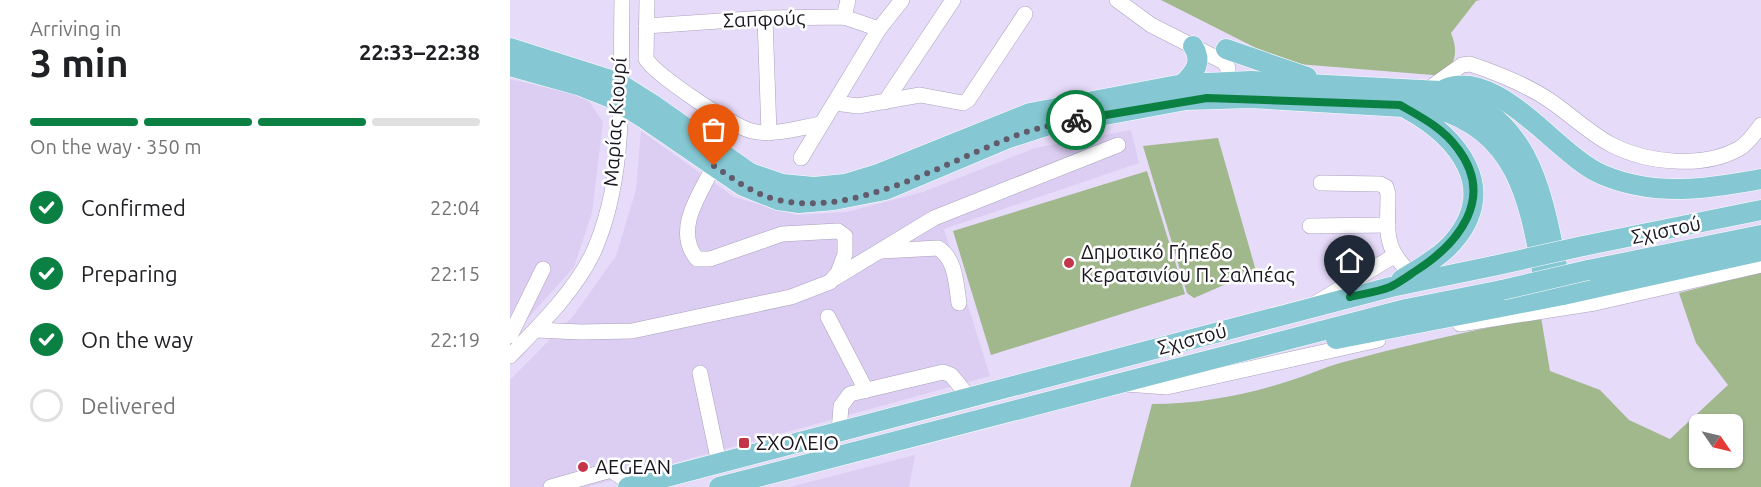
<!DOCTYPE html>
<meta charset="utf-8">
<style>
:root{--surface:#fff;--page:#f6f6f6;--text:#202124;--muted:#757577;--line:#e0e0e0;--accent:#0b8043}
body{margin:0;font-family:Ubuntu,sans-serif;background:var(--page);color:var(--text);height:100vh;display:flex;flex-direction:column;font-size:22px;white-space:nowrap}
*{box-sizing:border-box;margin:0}
p{font-size:20px;color:var(--muted)}
.icon{flex:none;width:33px;height:33px;fill:none;stroke:currentColor;stroke-width:2;stroke-linecap:round;stroke-linejoin:round}
.map{position:relative;flex:1;overflow:hidden}
.sheet{display:flex;flex-direction:column;background:var(--surface);width:510px}
.sheet>*{flex:none}
.needle{width:39px;rotate:124deg}
.buttons{position:absolute;left:1179px;top:414px;display:grid;gap:12px}
.buttons a{display:grid;place-items:center;width:54px;height:54px;border-radius:9px;background:var(--surface);box-shadow:0 2px 4px #0004;font-size:30px}
.pin{position:absolute;display:grid;place-items:center;width:51px;height:51px;color:#fff;margin:-62px -26px;border-radius:50% 50% 50% 0;rotate:-45deg;box-shadow:0 0 6px #0007}
.pin .icon{rotate:45deg}
.courier{position:absolute;display:grid;place-items:center;width:60px;height:60px;margin:-30px;border:4px solid #0b8043;border-radius:50%;background:#fff;color:#222;box-shadow:0 2px 8px #0007}
.overview em{font-style:normal;font-weight:600}
.overview div{display:flex;flex-direction:column-reverse}
.overview{display:flex;align-items:center;justify-content:space-between;height:102px;padding:0 30px}
h1{font-size:39px;font-weight:600;line-height:45px}
.bar{display:grid;grid-template-columns:repeat(4,1fr);gap:9px 6px;align-content:center;height:72px;padding:0 30px}
.bar i{height:8px;border-radius:4px;background:var(--line)}
.bar .current{background:var(--accent)}
.bar p{grid-column:span 4}
ol{padding:0 30px;list-style:none}
li{display:flex;align-items:center;gap:18px;height:66px}
li p{margin-inline-start:auto}
li .icon{padding:6px;border-radius:50%;background:var(--accent);color:#fff;stroke-width:4}
li:last-child{color:var(--muted)}
li i{width:33px;height:33px;border:3px solid var(--line);border-radius:50%}
main{display:flex;flex:1;min-height:0}
.map>svg:first-child{display:block}
.built{fill:#dbcef2}
.green{fill:#a1b88c;fill-rule:evenodd}
.lines{fill:none;stroke-linecap:round;stroke-linejoin:round}
.minor-casing{stroke:#aba1bd;stroke-width:16}
.major-casing{stroke:#fff;stroke-width:21}
.minor{stroke:#fff;stroke-width:15}
.major{stroke:#85c7d2;stroke-width:20}
.major-bridge-casing{stroke:#fff;stroke-width:21;stroke-linecap:butt}
.major-bridge{stroke:#85c7d2;stroke-width:20}
.done{stroke:#615b6c;stroke-width:6;stroke-dasharray:0 10.8}
.route{stroke:#0b8043;stroke-width:8}
.poi-dot{fill:#c5354a;stroke:#fff;stroke-width:2}
.labels{text-anchor:middle;stroke-width:5;stroke-linejoin:round;paint-order:stroke}
.street-label{font-size:20px;fill:#1a1620;stroke:#fff}
.poi-label{font-size:20px;fill:#1a1620;stroke:#fff;text-anchor:start}
</style>
<main>
<section class="sheet">
<div class="overview"><div><h1>3 min</h1><p>Arriving in</p></div><em>22:33–22:38</em></div>
<div class="bar"><i class="current"></i><i class="current"></i><i class="current"></i><i></i><p>On the way · 350 m</p></div>
<ol>
<li><svg class="icon" aria-label="check" viewBox="0 0 24 24"><path d="M5 12l5 5 9-10"/></svg>Confirmed<p>22:04</p></li>
<li><svg class="icon" aria-label="check" viewBox="0 0 24 24"><path d="M5 12l5 5 9-10"/></svg>Preparing<p>22:15</p></li>
<li><svg class="icon" aria-label="check" viewBox="0 0 24 24"><path d="M5 12l5 5 9-10"/></svg>On the way<p>22:19</p></li>
<li><i></i>Delivered</li>
</ol>
</section>
<div class="map">
<svg width="1251" height="487" viewBox="0 0 1251 487">
<rect width="100%" height="100%" fill="#e6dbf9"/>
<g class="built">
<path d="M0,79L76,97L93,122L82,213L64,267L0,338Z"/>
<path d="M621,130L629,163L434,229L480,376L77,487H0V380L64,315L106,256L126,190L131,131L224,197L286,215L337,212L413,192L525,148Z"/>
<path d="M405,455L399,487H280Z"/>
</g>
<g class="green">
<path d="M651,0H970L966,1L941,33C948,51 946,60 935,76L788,64L744,47Z"/>
<path d="M708,138L746,271L684,298L677,293L633,146Z"/>
<path d="M637,171L675,294L481,355L443,231Z"/>
<path d="M1251,272V487H620L642,404C689,404 737,395 782,380C798,375 813,368 830,363C896,345 963,330 1031,317L1040,371L1090,390L1119,420L1160,439L1218,385L1186,343L1169,293ZM1190,424H1222V458H1190Z"/>
</g>
<g class="lines">
<defs>
<g id="minor">
<path d="M137,0L136,59C147,76 223,127 242,131C264,136 289,128 311,124"/>
<path d="M607,0L641,25L714,62L718,68V81"/>
<path d="M334,17L338,0"/>
<path d="M255,18L259,133"/>
<path d="M136,26L255,18L334,17L369,29"/>
<path d="M917,90L952,65L960,64C987,73 1015,84 1039,100C1060,114 1079,133 1102,145C1137,163 1194,169 1230,148C1238,143 1245,133 1251,125"/>
<path d="M375,102L443,0"/>
<path d="M325,103L348,106L410,95L453,103L458,100L515,14"/>
<path d="M291,158L369,29L392,0"/>
<path d="M811,183L870,184L876,187L878,194C878,231 872,246 901,274"/>
<path d="M800,226L878,225"/>
<path d="M372,251L428,248C446,259 446,284 449,303"/>
<path d="M325,278L424,218L608,145"/>
<path d="M806,303L884,256"/>
<path d="M318,317L356,390"/>
<path d="M950,324L1085,303L1251,265"/>
<path d="M26,330L71,332L122,331L281,297L320,282L328,273L335,254V236L328,231L272,234L200,259H187C163,230 190,194 204,166"/>
<path d="M0,336L33,269"/>
<path d="M0,356C30,325 64,292 83,253C118,176 110,82 112,0"/>
<path d="M190,373L209,463"/>
<path d="M615,384L657,387L868,340"/>
<path d="M329,432L331,406L340,394L433,372L441,375L459,397"/>
<path d="M41,487L101,470L124,486"/>
</g>
<g id="major">
<path d="M0,48L107,82"/>
<path d="M716,49L797,77"/>
<path d="M0,66L68,85L101,98"/>
<path d="M673,84C685,72 693,62 683,46"/>
<path d="M935,89C989,67 1047,156 1093,175C1146,197 1197,189 1251,179"/>
<path d="M142,104L240,173L272,184L304,187L335,184L368,174L520,113L673,84L741,81L930,91C1030,115 1034,210 1053,295"/>
<path d="M135,119L233,186L268,200L289,203L324,200L375,190L496,139L536,126L676,100L741,98L927,109C1017,134 1021,220 1037,297"/>
<path d="M1073,246L1251,210"/>
<path d="M1078,270L1251,235"/>
<path d="M891,280C908,269 929,258 943,242C990,188 948,137 897,109"/>
<path d="M826,339L1053,295L1251,251"/>
<path d="M118,487L881,287L983,266"/>
<path d="M209,487L896,309L992,290"/>
</g>
</defs>
<use href="#minor" class="minor-casing"/>
<use href="#major" class="major-casing"/>
<use href="#minor" class="minor"/>
<use href="#major" class="major"/>
<defs>
<g id="major-bridge">
<path d="M107,82L142,104"/>
<path d="M101,98L135,119"/>
<path d="M983,266L1073,246"/>
<path d="M992,290L1078,270"/>
</g>
</defs>
<use href="#major-bridge" class="major-bridge-casing"/>
<use href="#major-bridge" class="major-bridge"/>
</g>
<g class="lines">
<path class="done" d="M204,166C225,180 243,194 268,200C343,217 428,166 495,140C518,130 541,125 566,120"/>
<path class="route" d="M566,120L697,98L890,105C911,117 933,128 948,149C985,198 949,243 907,270C898,276 889,283 880,287C867,292 853,294 840,297"/>
</g>
<g class="poi-dot">
<circle cx="559" cy="263" r="6"/>
<rect x="228" y="437" width="12" height="12" rx="3"/>
<circle cx="73" cy="467" r="6"/>
</g>
<g class="labels">
<g class="street-label">
<text transform="translate(254 19) rotate(-2)" y="7">Σαπφούς</text>
<text transform="translate(105 122) rotate(-86)" y="7">Μαρίας Κιουρί</text>
<text transform="translate(1156 230) rotate(-12)" y="7">Σχιστού</text>
<text transform="translate(682 339) rotate(-15)" y="7">Σχιστού</text>
</g>
<g class="poi-label">
<text x="571" y="259">Δημοτικό Γήπεδο<tspan x="571" dy="23">Κερατσινίου Π. Σαλπέας</tspan></text>
<text x="246" y="450">ΣΧΟΛΕΙΟ</text>
<text x="85" y="474">AEGEAN</text>
</g>
</g>
</svg>
<div class="buttons">
<a><svg class="needle" viewBox="-14 -14 28 28"><path d="M0-13l5 13h-10z" fill="#e53935"/><path d="M0 13l5-13h-10z" fill="#757577"/></svg></a>
</div>
<div class="pin" style="left:204px;top:166px;background:#ea580c"><svg class="icon" aria-label="bag" viewBox="0 0 24 24"><path d="M5 8h14l-1 12H6zM9 8a3 3 0 0 1 6 0"/></svg></div>
<div class="pin" style="left:840px;top:297px;background:#1f2937"><svg class="icon" aria-label="home" viewBox="0 0 24 24"><path d="M3 11l9-7 9 7M6 9v11h12V9"/></svg></div>
<div class="courier" style="left:566px;top:120px"><svg class="icon" aria-label="bike" viewBox="0 0 24 24"><circle cx="6" cy="16" r="4"/><circle cx="18" cy="16" r="4"/><path d="M6 16l4-8h5l3 8M10 8l3 8H6M13 5h3"/></svg></div>
</div>
</main>
